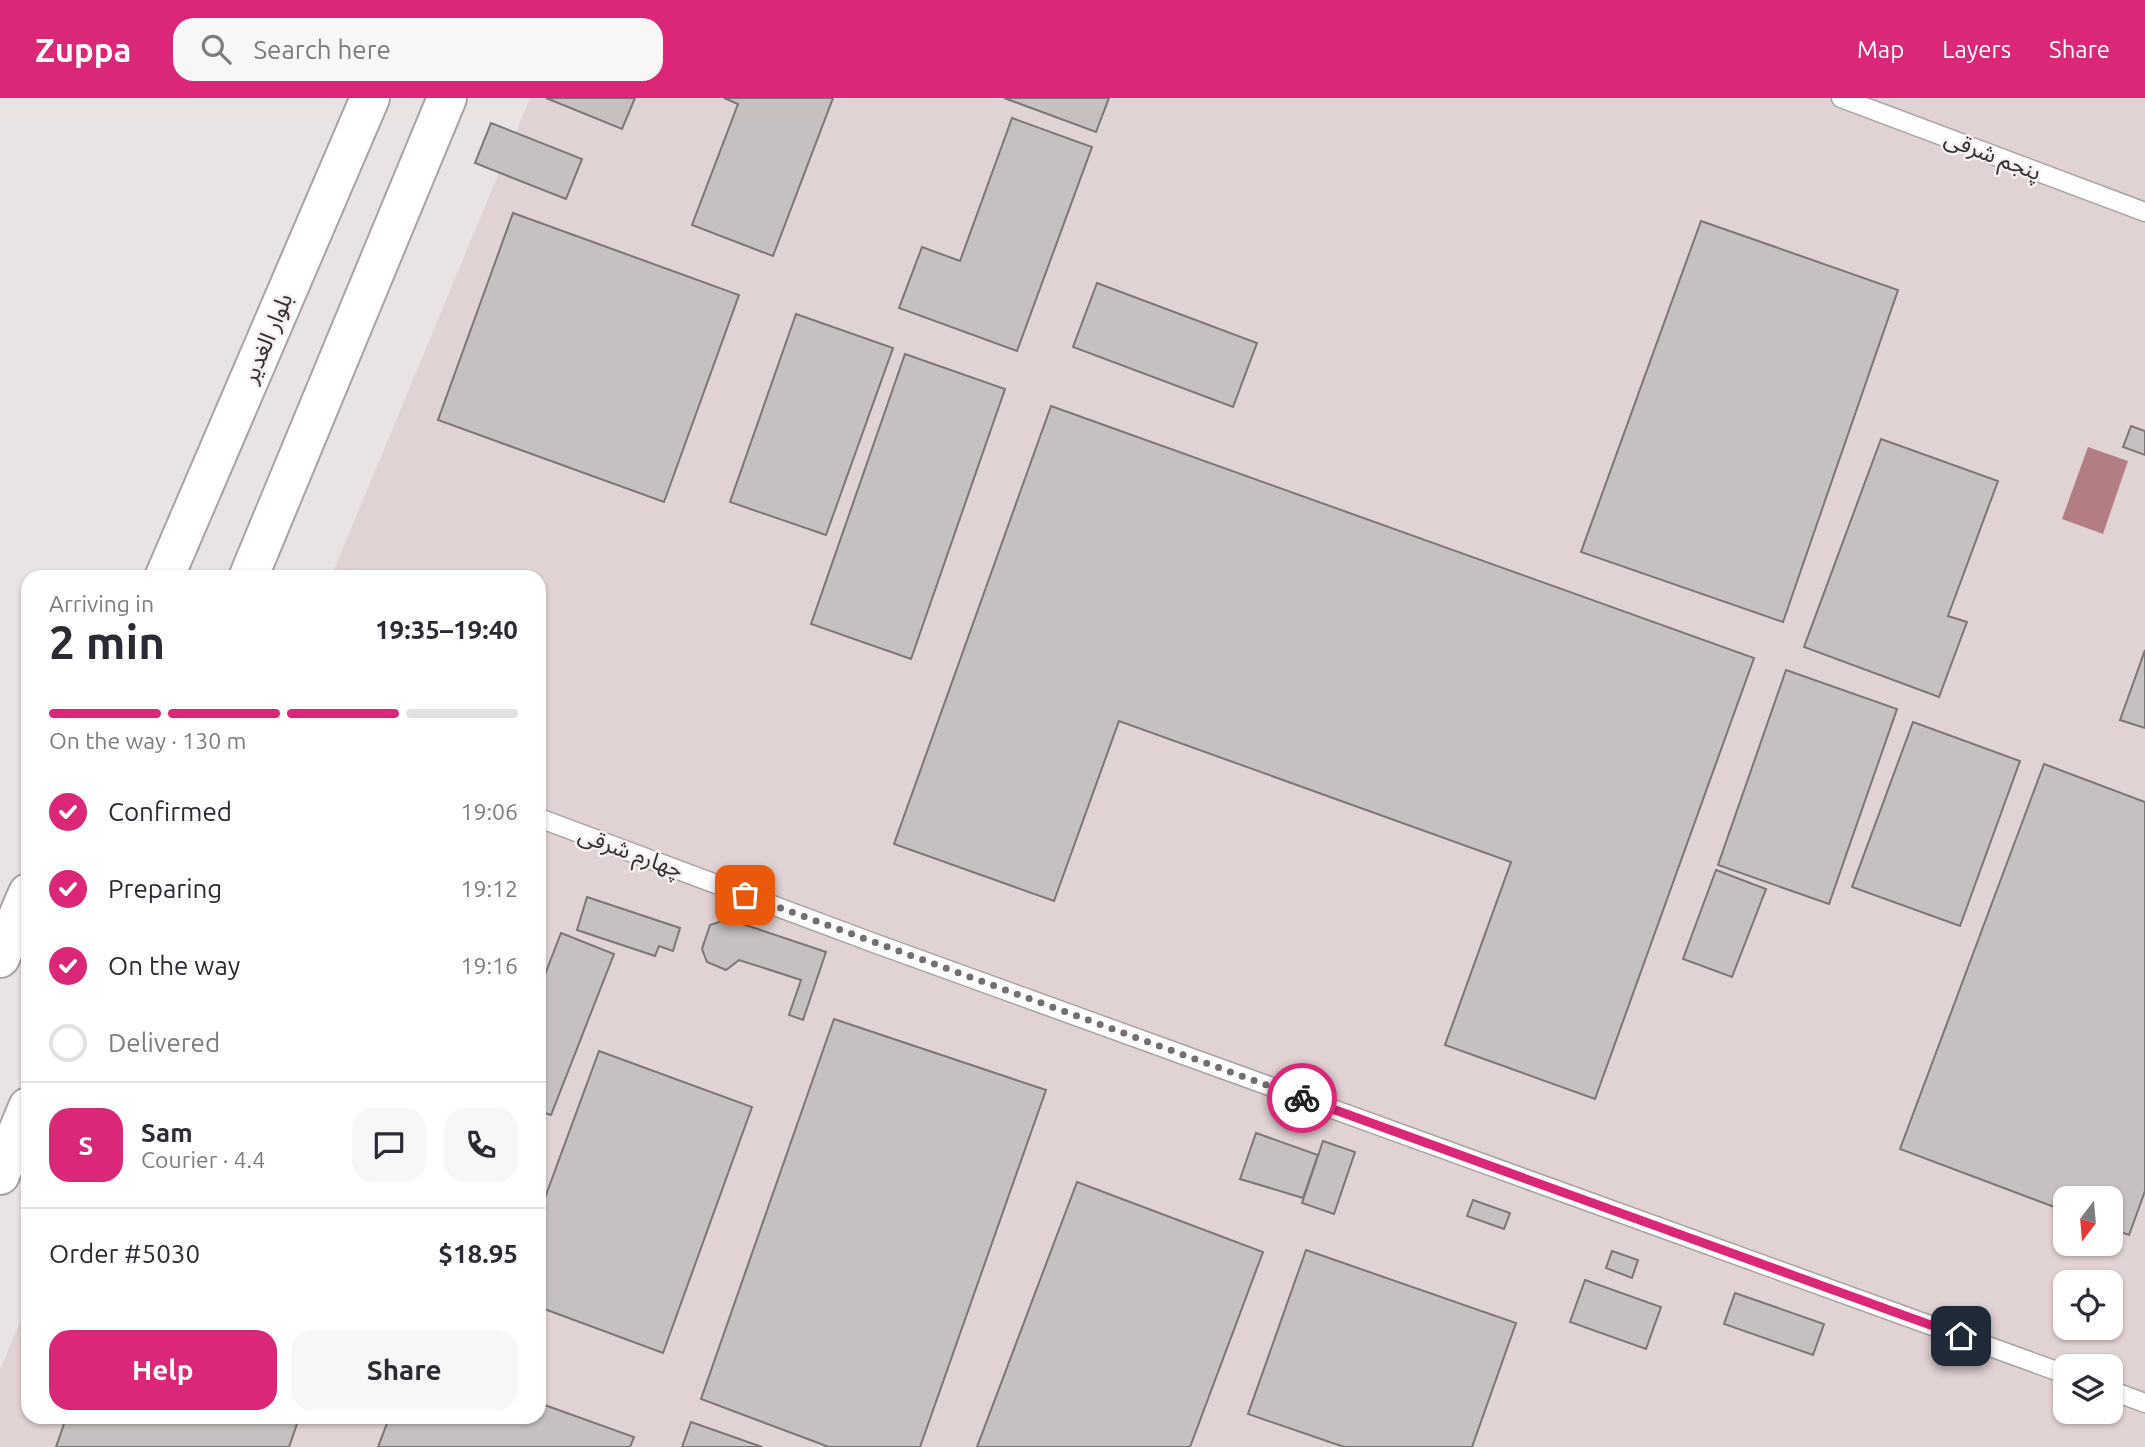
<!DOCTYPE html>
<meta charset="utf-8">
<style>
:root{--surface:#fff;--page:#f7f7f7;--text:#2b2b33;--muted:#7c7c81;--line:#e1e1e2;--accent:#db2777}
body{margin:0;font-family:Ubuntu,"Noto Sans Arabic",sans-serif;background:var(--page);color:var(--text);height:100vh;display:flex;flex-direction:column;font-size:26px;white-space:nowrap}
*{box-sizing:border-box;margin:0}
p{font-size:23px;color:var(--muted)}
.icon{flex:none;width:38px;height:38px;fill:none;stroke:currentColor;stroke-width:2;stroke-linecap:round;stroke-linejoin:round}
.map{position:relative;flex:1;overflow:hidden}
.drawer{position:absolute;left:21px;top:472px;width:525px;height:854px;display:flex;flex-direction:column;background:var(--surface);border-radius:21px;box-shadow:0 2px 5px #0004}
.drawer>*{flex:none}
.needle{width:46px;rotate:196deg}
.tools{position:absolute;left:2053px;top:1088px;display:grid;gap:14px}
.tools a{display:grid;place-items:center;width:70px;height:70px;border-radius:14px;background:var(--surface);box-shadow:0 2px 5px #0004;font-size:35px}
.pin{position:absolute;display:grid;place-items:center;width:60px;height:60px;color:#fff;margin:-30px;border-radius:14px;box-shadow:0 4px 10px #0006}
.courier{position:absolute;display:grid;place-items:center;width:70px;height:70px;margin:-35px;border:5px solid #db2777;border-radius:50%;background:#fff;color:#222;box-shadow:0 2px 9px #0007}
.overview em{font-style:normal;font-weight:600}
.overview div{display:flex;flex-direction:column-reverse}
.overview{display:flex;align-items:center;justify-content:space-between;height:119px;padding:0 28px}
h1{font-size:46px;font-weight:600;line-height:52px}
.bar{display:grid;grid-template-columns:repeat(4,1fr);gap:10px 7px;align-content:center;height:84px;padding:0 28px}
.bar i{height:9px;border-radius:5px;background:var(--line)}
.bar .active{background:var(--accent)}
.bar p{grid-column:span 4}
.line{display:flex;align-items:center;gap:18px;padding:0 28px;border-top:2px solid var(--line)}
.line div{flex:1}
.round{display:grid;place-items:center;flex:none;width:74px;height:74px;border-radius:21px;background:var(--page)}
ol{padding:0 28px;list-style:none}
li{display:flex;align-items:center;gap:21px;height:77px}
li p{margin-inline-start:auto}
li .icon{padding:7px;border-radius:50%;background:var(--accent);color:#fff;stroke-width:4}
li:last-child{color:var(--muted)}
li i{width:38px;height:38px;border:4px solid var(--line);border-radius:50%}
.button{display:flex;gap:14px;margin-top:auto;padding:14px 28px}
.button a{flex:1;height:80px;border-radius:21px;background:var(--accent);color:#fff;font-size:28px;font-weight:600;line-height:80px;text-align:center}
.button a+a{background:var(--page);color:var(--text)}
header{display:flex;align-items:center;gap:42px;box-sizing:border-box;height:98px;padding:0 35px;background:var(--accent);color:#fff}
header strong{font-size:33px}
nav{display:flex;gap:38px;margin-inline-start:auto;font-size:24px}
.search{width:490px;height:63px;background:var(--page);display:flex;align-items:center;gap:18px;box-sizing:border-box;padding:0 24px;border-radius:21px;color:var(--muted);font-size:26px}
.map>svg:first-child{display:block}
.built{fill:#e1d2d3;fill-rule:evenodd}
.water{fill:#b37e83}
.building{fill:#c6c0c0;stroke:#7c7777;stroke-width:2}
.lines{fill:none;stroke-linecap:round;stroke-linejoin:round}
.service-casing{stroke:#a8a3a3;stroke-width:21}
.tertiary-casing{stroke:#a8a3a3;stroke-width:42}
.service{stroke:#fff;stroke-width:18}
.tertiary{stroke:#fff;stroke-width:38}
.done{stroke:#736f70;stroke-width:7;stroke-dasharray:0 12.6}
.route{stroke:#db2777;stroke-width:9}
.labels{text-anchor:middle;stroke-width:5;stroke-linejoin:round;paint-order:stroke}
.street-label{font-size:23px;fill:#343131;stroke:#f7f0f1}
</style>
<header>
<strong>Zuppa</strong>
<div class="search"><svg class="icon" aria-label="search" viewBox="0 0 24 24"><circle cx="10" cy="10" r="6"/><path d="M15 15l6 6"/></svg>Search here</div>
<nav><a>Map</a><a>Layers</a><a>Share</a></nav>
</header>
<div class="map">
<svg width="2145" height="1349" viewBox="0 0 2145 1349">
<rect width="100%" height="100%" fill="#e9e3e4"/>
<path class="built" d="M530,0H2145V1349H0V1272L28,1205V1320H539V480L331,479ZM2065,1101H2110V1146H2065ZM2065,1185H2110V1230H2065ZM2065,1269H2110V1314H2065Z"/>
<path class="water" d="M2088,349L2128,363L2103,436L2062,421Z"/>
<g class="building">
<path d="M546,0H635L622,31Z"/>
<path d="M724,0H833L773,158L692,127L738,6Z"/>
<path d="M1004,0H1109L1096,34Z"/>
<path d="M1012,20L1092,49L1017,253L899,210L922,149L960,163Z"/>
<path d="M491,25L582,61L566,101L475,65Z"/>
<path d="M513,115L739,197L664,404L438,322Z"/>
<path d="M1701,123L1898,192L1783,524L1581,454Z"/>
<path d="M1097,185L1257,245L1233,309L1073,249Z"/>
<path d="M796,216L893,250L826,437L730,404Z"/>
<path d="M905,256L1005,291L911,561L811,526Z"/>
<path d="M1051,308L1754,560L1595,1001L1445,947L1511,764L1119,623L1054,803L894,746Z"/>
<path d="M2131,328L2145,333V357L2123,349Z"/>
<path d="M1881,341L1998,383L1948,518L1967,524L1939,599L1804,549Z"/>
<path d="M2145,552V630L2120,622Z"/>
<path d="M1786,572L1897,611L1829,806L1718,767Z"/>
<path d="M1913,624L2020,663L1960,828L1852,789Z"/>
<path d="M2044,666L2145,704V1093L2129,1137L2110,1130V1101H2065V1113L1900,1051Z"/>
<path d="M1716,772L1766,791L1732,879L1683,861Z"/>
<path d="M587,799L680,830L673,853L659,848L655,858L577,832Z"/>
<path d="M728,821L826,854L803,922L789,917L801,882L739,862L726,872L707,864L702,851L710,827Z"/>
<path d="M561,835L614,856L551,1017L539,1013V892Z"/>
<path d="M834,921L1046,992L920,1349H829L701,1301Z"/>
<path d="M599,953L752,1009L663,1255L539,1209V1116Z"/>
<path d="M1256,1035L1318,1057L1303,1100L1240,1081Z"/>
<path d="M1323,1043L1355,1054L1334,1116L1302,1105Z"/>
<path d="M1077,1084L1263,1154L1190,1349H977Z"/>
<path d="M1473,1102L1510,1115L1504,1131L1467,1118Z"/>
<path d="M1306,1152L1516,1225L1472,1349H1344L1248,1316Z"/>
<path d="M1612,1153L1638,1162L1632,1180L1606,1170Z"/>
<path d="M1585,1182L1661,1209L1646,1251L1570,1224Z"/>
<path d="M1735,1195L1824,1226L1813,1257L1724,1226Z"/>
<path d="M539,1305L634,1339L630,1349H378L389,1320H539Z"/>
<path d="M66,1320H299L289,1349H56Z"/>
<path d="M691,1324L762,1349H682Z"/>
</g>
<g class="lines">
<defs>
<g id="service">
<path d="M1841,0L2145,114"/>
<path d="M539,720L874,845L2065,1276"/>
<path d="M2110,1292L2145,1305"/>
</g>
<g id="tertiary">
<path d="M164,480L370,0"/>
<path d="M248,480L447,0"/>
<path d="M0,860L28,795"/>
<path d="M0,1077L28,1009"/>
</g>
</defs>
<use href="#service" class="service-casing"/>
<use href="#tertiary" class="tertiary-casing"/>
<use href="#service" class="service"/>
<use href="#tertiary" class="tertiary"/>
</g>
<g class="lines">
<path class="done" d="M745,797L1302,1000"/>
<path class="route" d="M1302,1000L1961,1238"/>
</g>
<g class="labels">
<g class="street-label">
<text transform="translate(1993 57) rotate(21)" y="8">پنجم شرقی</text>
<text transform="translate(267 240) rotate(-67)" y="8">بلوار الغدیر</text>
<text transform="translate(631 754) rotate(20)" y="8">چهارم شرقی</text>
</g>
</g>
</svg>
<div class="tools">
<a><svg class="needle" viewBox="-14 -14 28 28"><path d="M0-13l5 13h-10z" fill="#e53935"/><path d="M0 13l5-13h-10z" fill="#7c7c81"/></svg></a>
<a><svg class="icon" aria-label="locate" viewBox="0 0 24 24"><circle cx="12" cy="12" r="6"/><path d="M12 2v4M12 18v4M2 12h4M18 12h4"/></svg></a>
<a><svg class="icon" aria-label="layers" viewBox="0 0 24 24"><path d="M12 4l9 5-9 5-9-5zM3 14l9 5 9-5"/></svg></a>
</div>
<div class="pin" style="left:745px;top:797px;background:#ea580c"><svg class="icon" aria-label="bag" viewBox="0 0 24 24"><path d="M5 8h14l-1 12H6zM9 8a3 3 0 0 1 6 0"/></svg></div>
<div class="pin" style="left:1961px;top:1238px;background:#1f2937"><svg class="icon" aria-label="home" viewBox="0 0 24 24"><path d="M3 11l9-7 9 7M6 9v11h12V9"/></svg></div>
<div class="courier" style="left:1302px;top:1000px"><svg class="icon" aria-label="bike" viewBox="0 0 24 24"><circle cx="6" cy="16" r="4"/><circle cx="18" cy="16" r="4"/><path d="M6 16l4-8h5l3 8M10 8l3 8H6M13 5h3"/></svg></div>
<section class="drawer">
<div class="overview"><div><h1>2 min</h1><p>Arriving in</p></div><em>19:35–19:40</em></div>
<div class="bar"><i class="active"></i><i class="active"></i><i class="active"></i><i></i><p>On the way · 130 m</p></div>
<ol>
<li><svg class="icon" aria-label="check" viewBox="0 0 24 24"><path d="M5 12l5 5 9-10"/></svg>Confirmed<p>19:06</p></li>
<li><svg class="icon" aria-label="check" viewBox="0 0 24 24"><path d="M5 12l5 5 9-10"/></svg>Preparing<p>19:12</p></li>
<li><svg class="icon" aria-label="check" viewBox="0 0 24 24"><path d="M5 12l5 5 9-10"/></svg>On the way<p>19:16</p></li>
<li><i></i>Delivered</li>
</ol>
<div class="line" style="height:126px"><b class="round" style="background:var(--accent);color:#fff">S</b><div><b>Sam</b><p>Courier · 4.4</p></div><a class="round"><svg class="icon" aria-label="chat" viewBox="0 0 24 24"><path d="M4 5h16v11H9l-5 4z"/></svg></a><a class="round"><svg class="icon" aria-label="phone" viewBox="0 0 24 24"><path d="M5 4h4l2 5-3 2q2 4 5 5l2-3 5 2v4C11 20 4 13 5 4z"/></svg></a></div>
<div class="line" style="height:91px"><div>Order #5030</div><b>$18.95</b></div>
<div class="button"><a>Help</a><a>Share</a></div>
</section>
</div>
